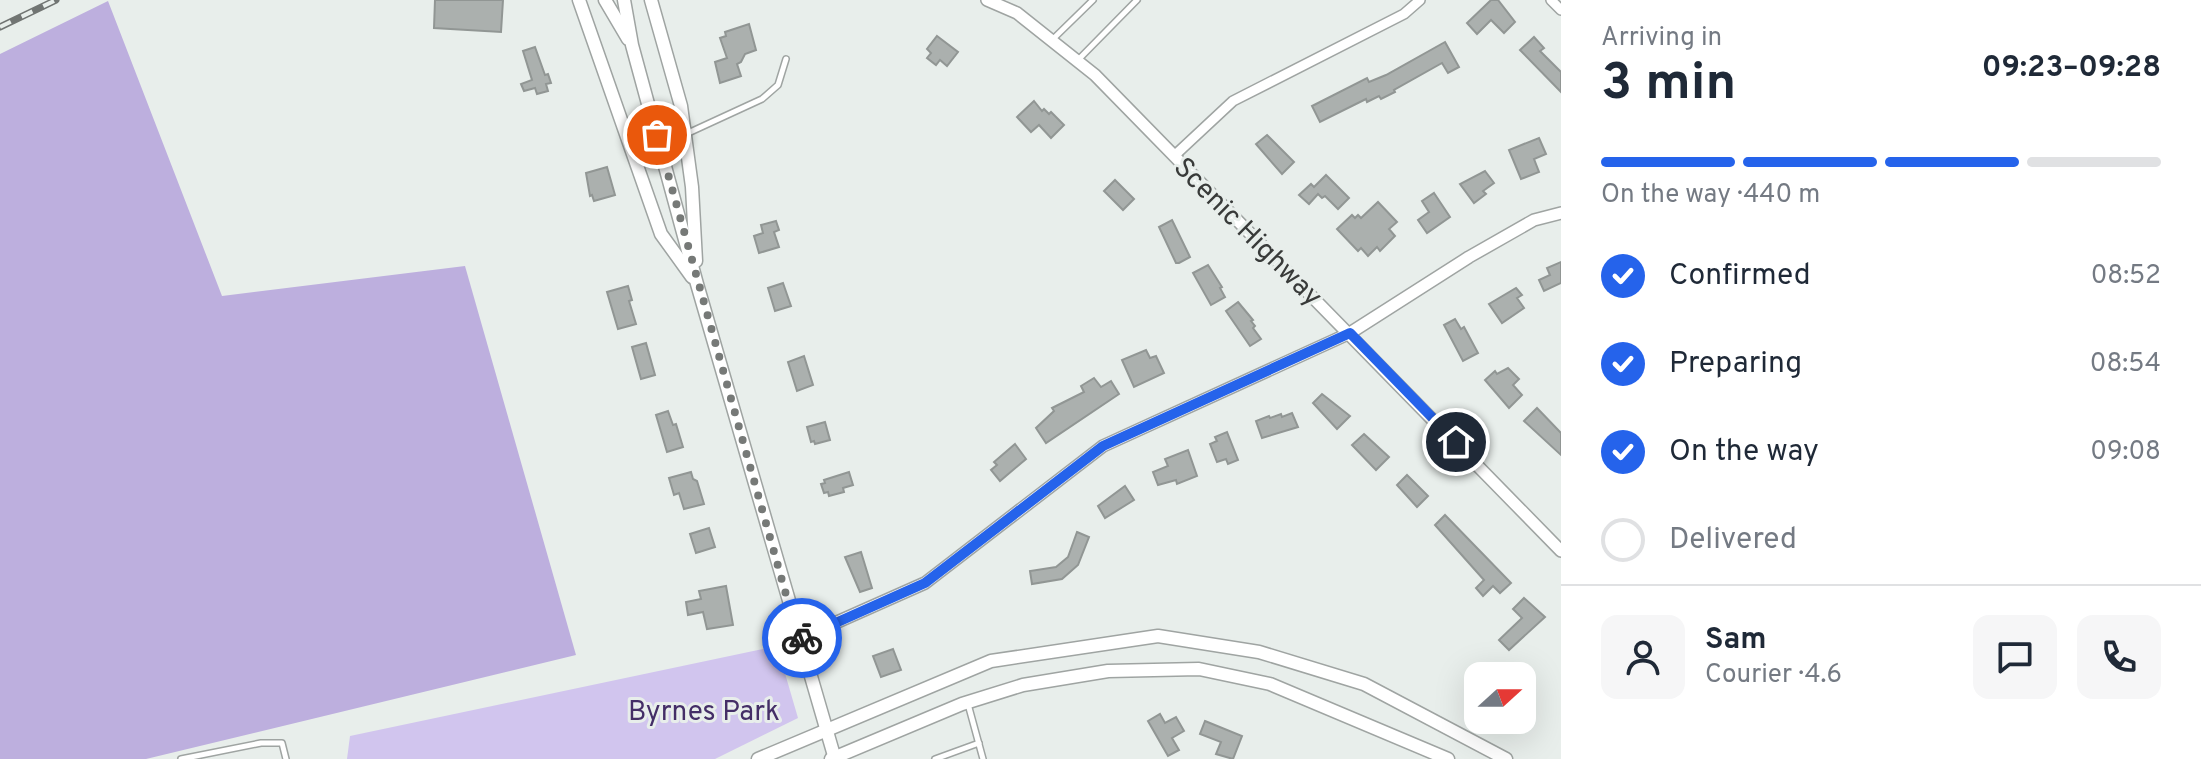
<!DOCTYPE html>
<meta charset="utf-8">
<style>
:root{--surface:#fff;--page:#f6f6f7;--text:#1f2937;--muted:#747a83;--line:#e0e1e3;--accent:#2563eb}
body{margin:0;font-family:Overpass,sans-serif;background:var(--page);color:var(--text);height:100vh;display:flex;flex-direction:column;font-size:30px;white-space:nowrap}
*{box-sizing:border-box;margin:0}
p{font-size:26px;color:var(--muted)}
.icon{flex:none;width:44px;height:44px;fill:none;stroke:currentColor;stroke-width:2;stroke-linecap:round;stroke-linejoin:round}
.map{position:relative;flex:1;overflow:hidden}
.drawer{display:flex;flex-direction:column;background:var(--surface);width:640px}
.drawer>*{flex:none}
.needle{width:52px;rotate:69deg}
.tools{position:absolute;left:1464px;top:662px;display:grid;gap:16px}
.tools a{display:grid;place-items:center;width:72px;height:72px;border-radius:16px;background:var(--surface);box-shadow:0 8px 32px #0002;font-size:40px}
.pin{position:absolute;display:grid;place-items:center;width:68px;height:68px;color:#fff;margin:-34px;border:4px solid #fff;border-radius:50%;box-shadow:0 2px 8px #0007}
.courier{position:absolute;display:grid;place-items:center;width:80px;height:80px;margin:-40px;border:6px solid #2563eb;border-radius:50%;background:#fff;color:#222;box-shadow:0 2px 10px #0007}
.headline em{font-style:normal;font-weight:700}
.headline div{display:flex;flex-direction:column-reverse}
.headline{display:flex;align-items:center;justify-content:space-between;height:136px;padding:0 40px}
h1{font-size:52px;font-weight:700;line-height:60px}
.bar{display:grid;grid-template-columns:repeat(4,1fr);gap:12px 8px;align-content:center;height:96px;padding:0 40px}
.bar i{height:10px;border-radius:6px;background:var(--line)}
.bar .current{background:var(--accent)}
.bar p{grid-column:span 4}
.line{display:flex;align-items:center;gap:20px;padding:0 40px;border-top:2px solid var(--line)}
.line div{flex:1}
.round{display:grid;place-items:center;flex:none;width:84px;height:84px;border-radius:16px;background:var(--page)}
ol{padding:0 40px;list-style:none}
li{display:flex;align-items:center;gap:24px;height:88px}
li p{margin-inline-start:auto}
li .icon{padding:8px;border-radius:50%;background:var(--accent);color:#fff;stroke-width:4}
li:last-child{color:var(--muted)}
li i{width:44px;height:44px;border:4px solid var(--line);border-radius:50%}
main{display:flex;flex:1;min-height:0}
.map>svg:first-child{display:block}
.green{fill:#d1c5ee}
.forest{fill:#bdafde}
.building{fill:#abb0ae;stroke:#919694;stroke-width:2}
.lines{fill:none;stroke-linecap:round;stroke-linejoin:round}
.service-casing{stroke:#9fa4a2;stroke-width:8}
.minor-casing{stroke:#9fa4a2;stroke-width:12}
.tertiary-casing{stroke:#9fa4a2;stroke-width:14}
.secondary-casing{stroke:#9fa4a2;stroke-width:15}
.service{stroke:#fff;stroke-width:5}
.minor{stroke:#fff;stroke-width:9}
.tertiary{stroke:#fff;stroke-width:11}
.secondary{stroke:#fff;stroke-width:12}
.rail-casing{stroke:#717573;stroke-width:7}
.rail{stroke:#e8eeeb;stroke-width:4;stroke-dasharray:12;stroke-linecap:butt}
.done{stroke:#767977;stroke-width:8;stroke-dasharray:0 14.4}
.route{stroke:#2563eb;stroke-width:10}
.labels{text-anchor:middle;stroke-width:6;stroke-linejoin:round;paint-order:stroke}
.street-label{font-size:28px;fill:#383a39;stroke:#e8eeeb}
.park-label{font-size:28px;fill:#442e67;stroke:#e8eeeb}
</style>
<main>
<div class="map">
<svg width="1561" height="759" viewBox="0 0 1561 759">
<rect width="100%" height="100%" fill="#e8eeeb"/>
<path class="green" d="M777,646L798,718L715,759H347L350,736Z"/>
<path class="forest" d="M108,1L222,296L465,266L576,655L146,759H0V54Z"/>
<g class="building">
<path d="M435,0H503L501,32L434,28Z"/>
<path d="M1491,0H1498L1515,22L1504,33L1491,20L1477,34L1467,23Z"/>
<path d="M749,24L756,50L745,54L741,62L737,64L741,76L720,83L715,62L727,58L720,38L726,36L725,32Z"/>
<path d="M937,36L958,52L947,66L940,60L936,65L927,58L931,53L927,49Z"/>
<path d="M1534,37L1544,48L1540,51L1561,72V92L1520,50Z"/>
<path d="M1445,42L1459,67L1448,73L1442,63L1394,90L1395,92L1381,99L1379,96L1367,102L1366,99L1320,122L1312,106L1367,78L1369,82L1386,75Z"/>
<path d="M535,47L545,75L548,74L551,83L546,84L548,91L537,94L535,88L524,91L521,84L532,80L523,51Z"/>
<path d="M1034,101L1042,111L1044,109L1049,114L1051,112L1064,125L1051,138L1039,125L1031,132L1017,117Z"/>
<path d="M1267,135L1294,162L1282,174L1256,144Z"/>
<path d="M1539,138L1546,154L1534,159L1539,172L1521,179L1509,150Z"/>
<path d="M607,167L615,195L594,201L592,195L590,196L586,173Z"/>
<path d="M1485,171L1494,183L1483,191L1486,194L1474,203L1460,184Z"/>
<path d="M1326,175L1349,198L1338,209L1325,196L1322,198L1318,194L1309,204L1299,195L1311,184L1314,187Z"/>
<path d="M1115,180L1134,199L1123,210L1104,191Z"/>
<path d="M1434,193L1450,217L1427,233L1418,220L1429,212L1422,201Z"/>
<path d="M1378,202L1397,222L1389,229L1395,236L1380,251L1377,247L1368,256L1361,248L1358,251L1337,229L1352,215L1355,218L1358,215L1361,218Z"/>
<path d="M1172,220L1190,257L1179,263H1176L1159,227Z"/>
<path d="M776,221L779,230L774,232L779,247L759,253L754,236L763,233L761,225Z"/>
<path d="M1561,262V283L1544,291L1539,280L1550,275L1547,268Z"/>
<path d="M1208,265L1222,287L1220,288L1225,297L1211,305L1193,273Z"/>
<path d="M783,283L791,306L775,311L768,288Z"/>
<path d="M628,286L632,300L629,301L636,324L618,329L607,292Z"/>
<path d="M1516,288L1522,295L1517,298L1524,308L1502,323L1489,304Z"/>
<path d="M1238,302L1253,320L1251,321L1255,326L1253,328L1261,339L1250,346L1226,311Z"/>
<path d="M1455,319L1461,329L1464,327L1478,353L1463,361L1444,325Z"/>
<path d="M646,343L655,375L641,379L632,347Z"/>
<path d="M1146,350L1150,358L1156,356L1164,373L1134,387L1122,360Z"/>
<path d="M804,356L813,385L797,391L788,362Z"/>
<path d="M1508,368L1519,379L1513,385L1522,395L1509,408L1485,380L1495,371L1497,374Z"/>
<path d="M1094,378L1101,387L1111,381L1119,394L1046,443L1036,428L1054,411L1052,408L1084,392L1081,386Z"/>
<path d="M1322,394L1350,416L1337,429L1313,403Z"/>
<path d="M1537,408L1561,433V455L1524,421Z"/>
<path d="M668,411L673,425L676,424L683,447L667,452L656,415Z"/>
<path d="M1292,413L1298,427L1262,438L1256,421L1269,416L1270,418L1281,414L1282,417Z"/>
<path d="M825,422L830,440L815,444L814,441L811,442L807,427Z"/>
<path d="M1227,432L1238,460L1228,464L1226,459L1217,462L1210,444L1217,441L1215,437Z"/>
<path d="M1364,434L1389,457L1376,470L1352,445Z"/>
<path d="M1015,444L1026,459L1000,481L991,470L997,465L994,462Z"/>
<path d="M1188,450L1197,476L1177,484L1176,480L1158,485L1153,472L1168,466L1165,459Z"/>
<path d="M691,472L693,479L697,481L704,504L684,509L679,493L674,495L669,478Z"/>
<path d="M849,472L853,485L843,488L844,492L829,496L828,492L824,493L821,484L825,483L824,480Z"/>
<path d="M1407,475L1428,496L1417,507L1397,485Z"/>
<path d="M1125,486L1134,500L1105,518L1098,506Z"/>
<path d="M1445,515L1511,583L1500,593L1493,586L1483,596L1476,588L1484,580L1435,525Z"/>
<path d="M709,528L715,547L696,553L690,534Z"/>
<path d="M1077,532L1089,537L1078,565L1062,579L1032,584L1030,571L1056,567L1068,557Z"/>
<path d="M861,552L872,588L860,592L845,557Z"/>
<path d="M726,586L733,625L707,629L703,612L688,615L686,602L701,599L699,591Z"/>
<path d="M1524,598L1545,617L1509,650L1499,640L1522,618L1513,609Z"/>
<path d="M893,649L901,670L881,677L873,656Z"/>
<path d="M1160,714L1165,723L1176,717L1184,731L1172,738L1179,750L1168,756L1148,721Z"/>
<path d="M1205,721L1242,736L1233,759L1216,754L1221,742L1200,734Z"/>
</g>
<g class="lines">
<defs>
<g id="service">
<path d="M1052,40L1093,0"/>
<path d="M1078,60L1137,0"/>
<path d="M686,134L762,99L778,85L786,59"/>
<path d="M968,704L983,759"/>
<path d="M181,759L261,743H282L286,759"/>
<path d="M935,759L979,743"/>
</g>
<g id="minor">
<path d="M1551,0L1561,10"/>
<path d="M1174,156L1233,101L1404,14L1420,0"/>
</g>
<g id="tertiary">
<path d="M987,0L1017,13L1095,75L1561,551"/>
<path d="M799,639L925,583L1103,446L1350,333L1469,257L1534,220L1561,213"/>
</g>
<g id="secondary">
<path d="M579,0L661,234L692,277"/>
<path d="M605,0L628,39"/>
<path d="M624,0L632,45L697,284L835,759"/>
<path d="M651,0L681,106L692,187L696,261"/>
<path d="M758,759L991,661L1158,636L1259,652L1364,684L1506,759"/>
<path d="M831,759L962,704L1023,685L1108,671L1199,669L1270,684L1448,759"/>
</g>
</defs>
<use href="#service" class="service-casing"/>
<use href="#minor" class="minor-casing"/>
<use href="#tertiary" class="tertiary-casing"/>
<use href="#secondary" class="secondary-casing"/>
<use href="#service" class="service"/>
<use href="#minor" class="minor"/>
<use href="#tertiary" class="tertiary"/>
<use href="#secondary" class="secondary"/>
<defs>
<path id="rail" d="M0,27L56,0"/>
</defs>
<use href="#rail" class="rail-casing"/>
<use href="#rail" class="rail"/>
</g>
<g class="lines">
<path class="done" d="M657,135L792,616L799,639L802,638"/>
<path class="route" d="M802,638L925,583L1103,446L1350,333L1456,442"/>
</g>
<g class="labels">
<g class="street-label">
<text transform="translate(1249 231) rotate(45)" y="10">Scenic Highway</text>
</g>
<g class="park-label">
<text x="704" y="720">Byrnes Park</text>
</g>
</g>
</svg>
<div class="tools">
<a><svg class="needle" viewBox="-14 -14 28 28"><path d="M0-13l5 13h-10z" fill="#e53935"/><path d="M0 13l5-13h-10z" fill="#747a83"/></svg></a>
</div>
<div class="pin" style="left:657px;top:135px;background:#ea580c"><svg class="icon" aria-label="bag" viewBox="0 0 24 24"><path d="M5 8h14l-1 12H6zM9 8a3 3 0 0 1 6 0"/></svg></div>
<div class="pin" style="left:1456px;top:442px;background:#1f2937"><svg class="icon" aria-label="home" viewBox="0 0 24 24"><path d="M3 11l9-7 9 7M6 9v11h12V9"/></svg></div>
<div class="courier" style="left:802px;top:638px"><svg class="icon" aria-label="bike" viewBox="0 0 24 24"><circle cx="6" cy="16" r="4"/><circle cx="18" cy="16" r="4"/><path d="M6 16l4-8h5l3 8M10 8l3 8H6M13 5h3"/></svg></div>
</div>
<section class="drawer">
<div class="headline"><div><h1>3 min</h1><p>Arriving in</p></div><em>09:23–09:28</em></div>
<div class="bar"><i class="current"></i><i class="current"></i><i class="current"></i><i></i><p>On the way · 440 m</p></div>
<ol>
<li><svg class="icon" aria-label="check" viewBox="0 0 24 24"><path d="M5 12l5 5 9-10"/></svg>Confirmed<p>08:52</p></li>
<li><svg class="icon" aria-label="check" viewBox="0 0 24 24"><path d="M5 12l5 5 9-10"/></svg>Preparing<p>08:54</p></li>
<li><svg class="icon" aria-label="check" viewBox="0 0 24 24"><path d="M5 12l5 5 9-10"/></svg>On the way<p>09:08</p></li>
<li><i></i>Delivered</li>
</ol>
<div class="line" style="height:144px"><a class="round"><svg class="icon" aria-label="person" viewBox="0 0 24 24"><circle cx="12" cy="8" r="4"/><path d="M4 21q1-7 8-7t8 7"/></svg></a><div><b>Sam</b><p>Courier · 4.6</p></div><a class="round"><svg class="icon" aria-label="chat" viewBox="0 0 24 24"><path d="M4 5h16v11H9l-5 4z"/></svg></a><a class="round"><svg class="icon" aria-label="phone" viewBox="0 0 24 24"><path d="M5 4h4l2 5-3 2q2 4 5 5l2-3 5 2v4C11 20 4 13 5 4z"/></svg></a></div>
</section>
</main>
